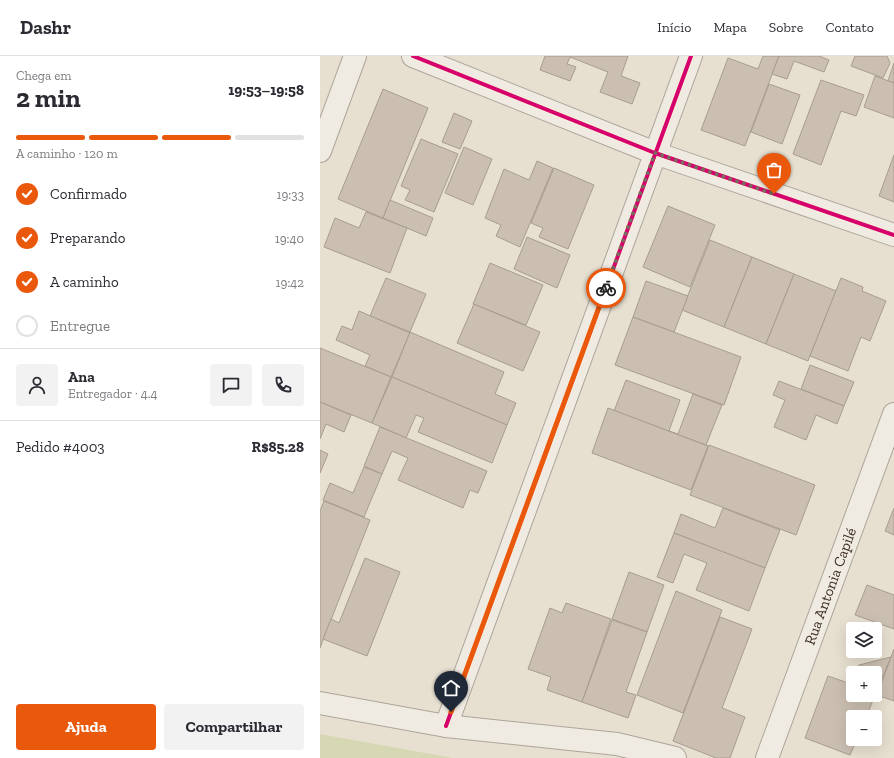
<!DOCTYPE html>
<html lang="pt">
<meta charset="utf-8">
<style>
:root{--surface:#fff;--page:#f2f2f3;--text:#2b2b33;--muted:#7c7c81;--line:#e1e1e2;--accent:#ea580c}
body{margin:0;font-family:"Zilla Slab",serif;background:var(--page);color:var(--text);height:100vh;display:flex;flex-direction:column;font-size:15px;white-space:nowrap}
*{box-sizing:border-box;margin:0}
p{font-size:13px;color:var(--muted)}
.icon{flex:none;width:22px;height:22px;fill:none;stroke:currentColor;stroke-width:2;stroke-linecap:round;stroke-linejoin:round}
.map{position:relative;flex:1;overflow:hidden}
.panel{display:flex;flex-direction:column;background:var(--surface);width:320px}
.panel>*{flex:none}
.controls{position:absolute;left:526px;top:566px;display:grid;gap:8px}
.controls a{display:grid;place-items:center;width:36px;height:36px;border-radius:4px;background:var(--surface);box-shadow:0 4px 16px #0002;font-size:20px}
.pin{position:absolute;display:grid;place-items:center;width:34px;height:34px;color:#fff;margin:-41px -17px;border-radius:50% 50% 50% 0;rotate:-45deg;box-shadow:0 0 4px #0007}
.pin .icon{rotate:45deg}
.courier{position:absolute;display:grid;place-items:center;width:40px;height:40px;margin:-20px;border:3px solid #ea580c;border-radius:50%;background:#fff;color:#222;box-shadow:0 1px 5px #0007}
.summary em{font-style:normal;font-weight:700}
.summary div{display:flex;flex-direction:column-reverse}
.summary{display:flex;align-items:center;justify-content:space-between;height:68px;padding:0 16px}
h1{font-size:26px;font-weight:700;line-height:30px}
.bar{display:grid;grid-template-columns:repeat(4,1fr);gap:6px 4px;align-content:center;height:48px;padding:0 16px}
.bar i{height:5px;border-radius:3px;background:var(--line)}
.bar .current{background:var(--accent)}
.bar p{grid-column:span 4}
.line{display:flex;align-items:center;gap:10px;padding:0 16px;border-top:1px solid var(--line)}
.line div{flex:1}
.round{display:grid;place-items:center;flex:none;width:42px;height:42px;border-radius:4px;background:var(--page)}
ol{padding:0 16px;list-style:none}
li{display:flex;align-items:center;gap:12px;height:44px}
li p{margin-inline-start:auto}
li .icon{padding:4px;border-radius:50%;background:var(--accent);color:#fff;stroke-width:4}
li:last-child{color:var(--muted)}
li i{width:22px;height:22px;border:2px solid var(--line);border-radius:50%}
.button{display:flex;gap:8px;margin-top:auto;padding:8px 16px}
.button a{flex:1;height:46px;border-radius:4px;background:var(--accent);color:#fff;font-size:16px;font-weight:700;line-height:46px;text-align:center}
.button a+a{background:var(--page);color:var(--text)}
header{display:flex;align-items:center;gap:24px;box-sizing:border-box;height:56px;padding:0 20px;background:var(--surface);border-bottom:1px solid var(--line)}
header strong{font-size:19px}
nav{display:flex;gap:22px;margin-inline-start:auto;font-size:14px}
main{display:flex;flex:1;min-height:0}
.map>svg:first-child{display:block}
.green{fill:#d6d7b3}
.building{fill:#cbbfb2;stroke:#a89c90}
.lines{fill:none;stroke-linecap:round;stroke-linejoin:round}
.minor-casing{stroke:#ada599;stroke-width:24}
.minor{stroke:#efebe3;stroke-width:22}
.cycleway-casing{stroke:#f7eed8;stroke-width:6}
.cycleway{stroke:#d6006c;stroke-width:4}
.done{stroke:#786c5e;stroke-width:4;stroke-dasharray:0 7.2}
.route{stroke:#ea580c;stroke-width:5}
.labels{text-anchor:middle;stroke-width:3;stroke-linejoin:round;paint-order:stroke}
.street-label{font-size:15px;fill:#3d2e20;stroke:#f7eed8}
</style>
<header>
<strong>Dashr</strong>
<nav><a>Início</a><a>Mapa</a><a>Sobre</a><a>Contato</a></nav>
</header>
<main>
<section class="panel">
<div class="summary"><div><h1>2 min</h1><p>Chega em</p></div><em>19:53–19:58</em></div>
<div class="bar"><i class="current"></i><i class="current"></i><i class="current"></i><i></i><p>A caminho · 120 m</p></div>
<ol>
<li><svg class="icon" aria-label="check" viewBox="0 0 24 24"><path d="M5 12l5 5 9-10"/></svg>Confirmado<p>19:33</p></li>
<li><svg class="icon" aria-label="check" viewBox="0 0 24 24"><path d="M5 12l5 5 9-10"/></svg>Preparando<p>19:40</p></li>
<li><svg class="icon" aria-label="check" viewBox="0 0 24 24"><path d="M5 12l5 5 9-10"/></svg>A caminho<p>19:42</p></li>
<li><i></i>Entregue</li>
</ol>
<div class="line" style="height:72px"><a class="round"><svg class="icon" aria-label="person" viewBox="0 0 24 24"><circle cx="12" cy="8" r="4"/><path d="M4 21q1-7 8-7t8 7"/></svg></a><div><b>Ana</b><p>Entregador · 4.4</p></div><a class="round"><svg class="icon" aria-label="chat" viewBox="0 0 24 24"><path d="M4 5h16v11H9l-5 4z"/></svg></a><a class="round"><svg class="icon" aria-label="phone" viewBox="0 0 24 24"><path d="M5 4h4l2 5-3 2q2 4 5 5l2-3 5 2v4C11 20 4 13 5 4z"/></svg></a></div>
<div class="line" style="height:52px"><div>Pedido #4003</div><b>R$85.28</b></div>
<div class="button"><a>Ajuda</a><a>Compartilhar</a></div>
</section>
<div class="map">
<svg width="574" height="702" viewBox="0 0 574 702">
<rect width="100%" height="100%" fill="#e7e0d1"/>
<path class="green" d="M0,678L133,702H0Z"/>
<g class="building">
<path d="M225,0H308L301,20L320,27L312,48L280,36L288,16L250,1L247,8L256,11L250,25L220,14Z"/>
<path d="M443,0H459L425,90L381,74L408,2L438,13Z"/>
<path d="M459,0H499L509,4L504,16L474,5L467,23L452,18Z"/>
<path d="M535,0H567L570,7L563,22L531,10Z"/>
<path d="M574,7V27L568,25Z"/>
<path d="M555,20L574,27V62L544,51Z"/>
<path d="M501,24L544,39L536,60L521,55L501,109L473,98Z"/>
<path d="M449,28L480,39L462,88L431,76Z"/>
<path d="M63,33L108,52L63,162L18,143Z"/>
<path d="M134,57L152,65L140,93L122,86Z"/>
<path d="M101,83L138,98L114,156L85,144L90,134L81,130Z"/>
<path d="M144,91L172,103L153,149L125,137Z"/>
<path d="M574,99V146L559,140Z"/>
<path d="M217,105L233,112L200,191L176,180L181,169L165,162L184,113L209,124Z"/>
<path d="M234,112L274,129L248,193L219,181L223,172L211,167Z"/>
<path d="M70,144L113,162L106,180L63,162Z"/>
<path d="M348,150L395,169L370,231L323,211Z"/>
<path d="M46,156L87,172L70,217L4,191L15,162L39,172Z"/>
<path d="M207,181L250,199L237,232L194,213Z"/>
<path d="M390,184L432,201L404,271L362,254Z"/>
<path d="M432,201L474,218L446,288L404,271Z"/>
<path d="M170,207L223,229L206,269L153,248Z"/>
<path d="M474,218L516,235L488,305L446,288Z"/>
<path d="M66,222L106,238L90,276L50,260Z"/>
<path d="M521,222L543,231L542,235L566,245L550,285L541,281L528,315L490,300Z"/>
<path d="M326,225L368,240L354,276L313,261Z"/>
<path d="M154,248L220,276L203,315L137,287Z"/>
<path d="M39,255L90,277L71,321L45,310L50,299L16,284L22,270L32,274Z"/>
<path d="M313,261L421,301L404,349L295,309Z"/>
<path d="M90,276L184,316L175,338L196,347L187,369L72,321Z"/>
<path d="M0,292L71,321L52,367L0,346Z"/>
<path d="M490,309L534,326L524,350L481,333Z"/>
<path d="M72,321L187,369L172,407L98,376L104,362L96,359L86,382L52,367Z"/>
<path d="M306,324L360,344L349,375L358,378L373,338L402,349L386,389L294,355Z"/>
<path d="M459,325L524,350L517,368L496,359L486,384L454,371L465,344L453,339Z"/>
<path d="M0,346L31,359L24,376L6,368L0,383Z"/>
<path d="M288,352L388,390L371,434L272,397Z"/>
<path d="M60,371L167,415L158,437L150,434L143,452L78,424L88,402L72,395L62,418L44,410Z"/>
<path d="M389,389L495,429L476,479L370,439Z"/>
<path d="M0,394L8,398L0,417Z"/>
<path d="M44,411L62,418L44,461L3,444L10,427L33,437Z"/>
<path d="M4,445L50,464L0,592V455Z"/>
<path d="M403,452L460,474L445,512L354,477L361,458L395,472Z"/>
<path d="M574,452V479L565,475Z"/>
<path d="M354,477L445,512L429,555L376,534L387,507L364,498L353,527L337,521Z"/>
<path d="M45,502L80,516L47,600L3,583L11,563L19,567Z"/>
<path d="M309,516L344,529L327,576L292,563Z"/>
<path d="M547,529L574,539V573L535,559Z"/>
<path d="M356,535L402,554L363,657L317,639Z"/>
<path d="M246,547L291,563L262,646L227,634L231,621L208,613L230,552L242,557Z"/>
<path d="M400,561L432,573L402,652L425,661L410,702H396L353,685Z"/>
<path d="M292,564L327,576L306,636L316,639L308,662L262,646Z"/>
<path d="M574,593V645L557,639Z"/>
<path d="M571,601L546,661H533V683H537L530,699L485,682L508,620L531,628L533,624V639H555V617H536L539,609Z"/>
</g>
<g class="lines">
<defs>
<g id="minor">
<path d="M93,0L335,97L574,179"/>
<path d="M0,95L35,0"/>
<path d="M0,647L126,670L297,688L355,702"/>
<path d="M126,670L371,0"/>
<path id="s1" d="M447,702L574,358"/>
</g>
</defs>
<use href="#minor" class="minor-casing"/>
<use href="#minor" class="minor"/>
<defs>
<g id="cycleway">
<path d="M93,0L335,97L574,179"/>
<path d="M126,670L371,0"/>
</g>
</defs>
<use href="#cycleway" class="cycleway-casing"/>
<use href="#cycleway" class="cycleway"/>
</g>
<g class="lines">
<path class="done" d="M286,232L335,97L454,138"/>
<path class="route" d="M131,656L286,232"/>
</g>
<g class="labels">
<g class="street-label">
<text dy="5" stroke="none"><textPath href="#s1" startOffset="183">Rua Antonia Capilé</textPath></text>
</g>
</g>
</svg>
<div class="controls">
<a><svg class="icon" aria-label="layers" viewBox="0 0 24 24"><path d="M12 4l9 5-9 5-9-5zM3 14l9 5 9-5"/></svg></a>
<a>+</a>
<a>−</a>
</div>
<div class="pin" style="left:454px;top:138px;background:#ea580c"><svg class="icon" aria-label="bag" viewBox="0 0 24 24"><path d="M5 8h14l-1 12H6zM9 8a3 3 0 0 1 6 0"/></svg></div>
<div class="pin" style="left:131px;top:656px;background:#1f2937"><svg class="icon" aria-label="home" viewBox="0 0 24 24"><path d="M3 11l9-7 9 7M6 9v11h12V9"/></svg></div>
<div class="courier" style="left:286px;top:232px"><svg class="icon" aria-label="bike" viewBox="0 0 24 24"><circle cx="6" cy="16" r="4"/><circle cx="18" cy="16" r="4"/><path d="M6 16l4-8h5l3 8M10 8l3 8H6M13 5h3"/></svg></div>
</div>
</main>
